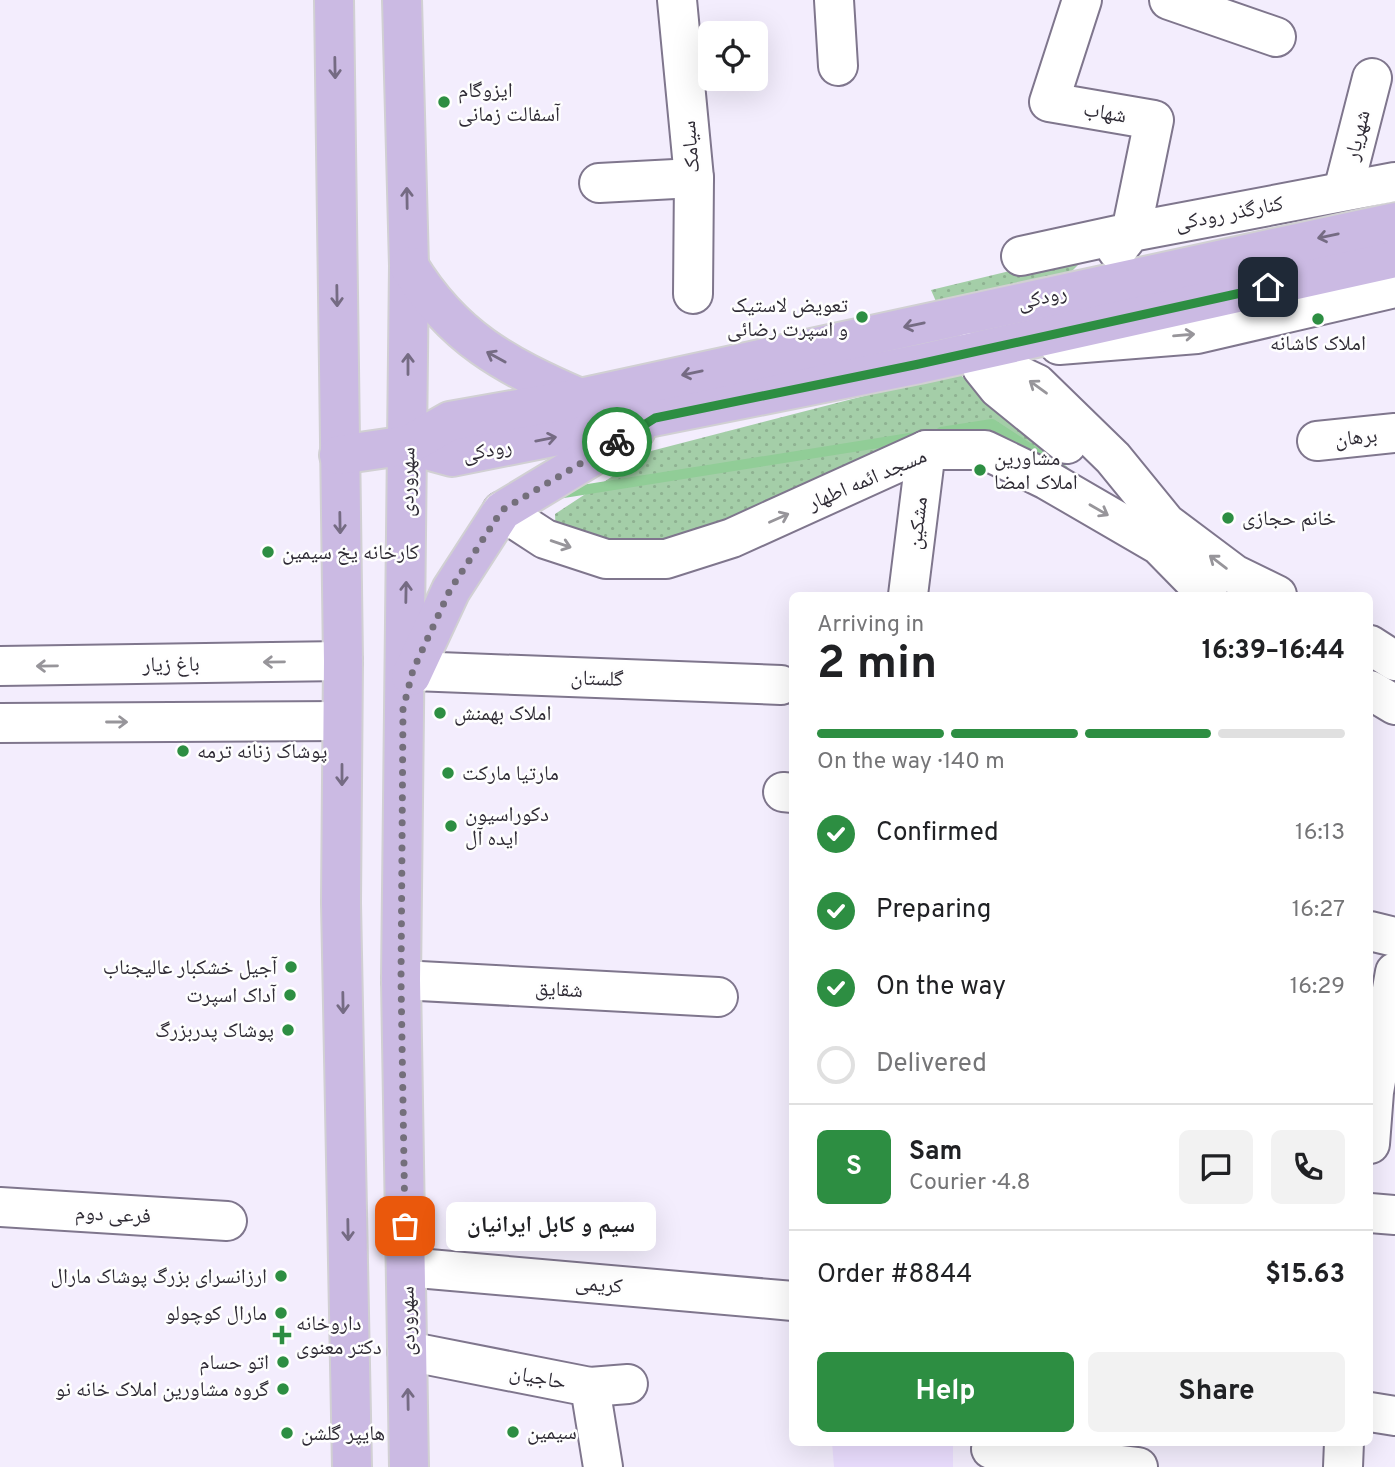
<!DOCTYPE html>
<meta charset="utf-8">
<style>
:root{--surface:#fff;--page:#f2f2f2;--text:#202124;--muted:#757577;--line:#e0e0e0;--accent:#2d8e42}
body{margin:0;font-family:Overpass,"Noto Naskh Arabic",sans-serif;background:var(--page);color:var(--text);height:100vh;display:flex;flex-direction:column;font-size:26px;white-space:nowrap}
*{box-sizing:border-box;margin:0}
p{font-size:23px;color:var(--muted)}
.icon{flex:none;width:38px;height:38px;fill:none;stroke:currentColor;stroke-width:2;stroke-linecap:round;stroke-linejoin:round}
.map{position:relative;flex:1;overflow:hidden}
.panel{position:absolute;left:789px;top:592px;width:584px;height:854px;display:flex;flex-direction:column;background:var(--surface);border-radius:10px;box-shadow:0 7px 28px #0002}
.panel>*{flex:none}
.buttons{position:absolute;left:698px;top:21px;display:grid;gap:14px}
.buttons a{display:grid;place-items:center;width:70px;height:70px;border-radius:10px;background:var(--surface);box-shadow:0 7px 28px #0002;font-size:35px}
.pin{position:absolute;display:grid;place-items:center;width:60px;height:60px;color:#fff;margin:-30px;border-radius:14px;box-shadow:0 4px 10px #0006}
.courier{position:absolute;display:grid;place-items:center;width:70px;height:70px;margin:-35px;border:5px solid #2d8e42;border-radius:50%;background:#fff;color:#222;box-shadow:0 2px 9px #0007}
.bubble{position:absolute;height:49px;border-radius:10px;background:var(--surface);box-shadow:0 7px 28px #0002;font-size:23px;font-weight:700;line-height:49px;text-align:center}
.headline em{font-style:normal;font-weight:700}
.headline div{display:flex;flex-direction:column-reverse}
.headline{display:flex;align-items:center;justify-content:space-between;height:119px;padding:0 28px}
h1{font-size:46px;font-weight:700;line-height:52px}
.bar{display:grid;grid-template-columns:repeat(4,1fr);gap:10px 7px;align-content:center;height:84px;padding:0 28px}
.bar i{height:9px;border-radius:5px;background:var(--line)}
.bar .current{background:var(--accent)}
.bar p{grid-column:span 4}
.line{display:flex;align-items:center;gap:18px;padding:0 28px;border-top:2px solid var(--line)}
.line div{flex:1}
.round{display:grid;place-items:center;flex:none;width:74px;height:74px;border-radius:10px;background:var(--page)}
ol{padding:0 28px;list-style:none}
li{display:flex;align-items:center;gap:21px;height:77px}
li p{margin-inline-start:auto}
li .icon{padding:7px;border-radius:50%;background:var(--accent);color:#fff;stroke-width:4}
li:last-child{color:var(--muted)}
li i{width:38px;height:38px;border:4px solid var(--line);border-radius:50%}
.primary-button{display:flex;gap:14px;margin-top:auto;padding:14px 28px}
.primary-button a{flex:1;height:80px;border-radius:10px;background:var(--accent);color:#fff;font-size:28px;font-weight:700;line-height:80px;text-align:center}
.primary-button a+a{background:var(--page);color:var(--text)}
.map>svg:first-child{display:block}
.built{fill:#ebdeff}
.grass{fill:url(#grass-dots)}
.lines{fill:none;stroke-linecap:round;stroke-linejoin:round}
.stream{stroke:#91cd97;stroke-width:10}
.minor-casing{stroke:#7f768d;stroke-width:42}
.major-casing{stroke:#d1d0d3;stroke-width:42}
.minor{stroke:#fff;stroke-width:38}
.major{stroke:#cbbae3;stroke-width:38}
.oneway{stroke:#756b83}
.oneway2{stroke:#97959a}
.done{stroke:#746f7b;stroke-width:7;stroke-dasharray:0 12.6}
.route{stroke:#2d8e42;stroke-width:9}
.poi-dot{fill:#2d8e42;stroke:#fefefe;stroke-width:2.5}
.labels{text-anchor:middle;stroke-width:5;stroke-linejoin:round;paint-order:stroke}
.poi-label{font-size:21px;fill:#2f2b35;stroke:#fefefe;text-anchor:start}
.street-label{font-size:21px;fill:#2f2b35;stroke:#fefefe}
</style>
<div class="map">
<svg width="1395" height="1467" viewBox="0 0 1395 1467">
<defs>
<pattern id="grass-dots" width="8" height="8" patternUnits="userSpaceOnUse" patternTransform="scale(1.75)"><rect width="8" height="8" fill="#a4cea8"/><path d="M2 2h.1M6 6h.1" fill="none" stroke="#8eb191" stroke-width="1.8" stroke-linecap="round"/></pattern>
</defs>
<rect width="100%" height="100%" fill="#f3edfd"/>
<path class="built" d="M832,1442H953V1467H834Z"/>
<g class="grass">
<path d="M1092,251L1060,283L941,313L931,290Z"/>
<path d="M957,372L1123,515L987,446L697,545L556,537L555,514L651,451Z"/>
</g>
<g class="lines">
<g class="stream">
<path d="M941,432L992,424L1050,462"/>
<path d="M557,494L916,437"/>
</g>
<defs>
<g id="minor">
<path d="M677,0L694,178L693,294"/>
<path d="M834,0L838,66"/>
<path d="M1169,0L1276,37"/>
<path d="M599,183L694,178"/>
<path d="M1343,191L1372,78"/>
<path d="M1117,250L1131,232L1395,182"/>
<path d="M1021,256L1131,232L1154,120L1049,102L1082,0"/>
<path d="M1059,345L1197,334L1395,288"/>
<path d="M970,352L1037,384L1113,458L1166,523L1234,574L1277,595"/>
<path d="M982,368L998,388L1067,444"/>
<path d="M1317,441L1395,433"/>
<path d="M502,511L545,539L606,559H666L732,538L926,450H985L1047,480L1159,545L1208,595"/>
<path d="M908,595L926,450"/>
<path d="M1370,645L1395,661"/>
<path d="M0,666L343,661"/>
<path d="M413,671L781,685"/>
<path d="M1370,690L1395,705"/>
<path d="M0,723L342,721"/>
<path d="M783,792L793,793"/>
<path d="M1370,931L1395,937"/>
<path d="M401,980L718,997"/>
<path d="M1370,1144L1374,1092L1395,972"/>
<path d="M0,1207L227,1221"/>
<path d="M1370,1213L1395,1215"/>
<path d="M406,1267L793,1301"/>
<path d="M407,1351L590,1387L603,1467"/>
<path d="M590,1387L628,1384"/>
<path d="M1370,1412L1395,1416"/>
<path d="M991,1449L1138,1467"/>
<path d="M1343,1467L1344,1442"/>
</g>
<g id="major">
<path d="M334,0L343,661L341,903L352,1467"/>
<path d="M402,0L409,266L401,980L409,1467"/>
<path d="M409,266C453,338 505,365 580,398"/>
<path d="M408,445L452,457L919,364L1395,258"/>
<path d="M339,455L408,445L450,421L580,398L1395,222"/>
<path d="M411,676L451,590L502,511L636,430"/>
</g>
</defs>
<use href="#minor" class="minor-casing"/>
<use href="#major" class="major-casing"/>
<use href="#minor" class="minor"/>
<use href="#major" class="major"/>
</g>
<defs><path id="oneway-shaft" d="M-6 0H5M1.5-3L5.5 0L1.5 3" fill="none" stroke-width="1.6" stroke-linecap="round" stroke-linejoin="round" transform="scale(1.75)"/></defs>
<g class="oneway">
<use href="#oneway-shaft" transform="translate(335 68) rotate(89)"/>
<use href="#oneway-shaft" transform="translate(407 198) rotate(-91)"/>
<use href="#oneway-shaft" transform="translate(1328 236) rotate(168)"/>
<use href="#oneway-shaft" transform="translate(337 296) rotate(89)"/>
<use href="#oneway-shaft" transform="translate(914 325) rotate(168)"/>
<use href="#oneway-shaft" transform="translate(496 357) rotate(-151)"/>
<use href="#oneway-shaft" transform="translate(408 364) rotate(-90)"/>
<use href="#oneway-shaft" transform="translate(692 373) rotate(168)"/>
<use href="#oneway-shaft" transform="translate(546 439) rotate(-11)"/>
<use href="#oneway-shaft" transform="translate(340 523) rotate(89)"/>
<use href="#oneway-shaft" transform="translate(406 592) rotate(-89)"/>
<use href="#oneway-shaft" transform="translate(342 775) rotate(90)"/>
<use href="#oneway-shaft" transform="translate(343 1003) rotate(89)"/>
<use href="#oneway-shaft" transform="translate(348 1230) rotate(89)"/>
<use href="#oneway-shaft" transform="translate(408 1399) rotate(-91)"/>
</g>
<g class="oneway2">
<use href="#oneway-shaft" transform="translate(1184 335) rotate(-5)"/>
<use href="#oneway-shaft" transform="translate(1038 387) rotate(-144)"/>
<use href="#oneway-shaft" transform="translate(1099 510) rotate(30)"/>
<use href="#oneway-shaft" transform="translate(779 518) rotate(-24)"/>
<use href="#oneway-shaft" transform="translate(561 544) rotate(19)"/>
<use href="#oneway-shaft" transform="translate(1218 562) rotate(-143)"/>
<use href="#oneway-shaft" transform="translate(274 662) rotate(179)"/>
<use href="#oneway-shaft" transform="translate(47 666) rotate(179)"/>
<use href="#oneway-shaft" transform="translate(117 722)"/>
</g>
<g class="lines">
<path class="done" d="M405,1226L401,980L403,709L413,670L450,590L502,510L617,442"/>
<path class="route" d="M617,442L655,418L919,364L1268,287"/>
</g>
<g class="poi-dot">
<circle cx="444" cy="102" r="7"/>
<circle cx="862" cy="317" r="7"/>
<circle cx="1318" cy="319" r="7"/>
<circle cx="980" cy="470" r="7"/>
<circle cx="1228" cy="518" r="7"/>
<circle cx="268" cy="552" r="7"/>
<circle cx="440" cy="713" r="7"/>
<circle cx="183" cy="751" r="7"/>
<circle cx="448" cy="773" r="7"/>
<circle cx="451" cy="826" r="7"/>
<circle cx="291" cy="967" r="7"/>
<circle cx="290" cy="995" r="7"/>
<circle cx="288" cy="1030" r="7"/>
<circle cx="281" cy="1276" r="7"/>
<circle cx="281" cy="1313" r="7"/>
<path d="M278.5 1324.5h7v7h7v7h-7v7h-7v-7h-7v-7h7z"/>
<circle cx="283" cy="1362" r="7"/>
<circle cx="283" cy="1389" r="7"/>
<circle cx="513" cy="1432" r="7"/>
<circle cx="287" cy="1433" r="7"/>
</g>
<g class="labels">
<g class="poi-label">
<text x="458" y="97">ایزوگام<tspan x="458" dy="24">آسفالت زمانی</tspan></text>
<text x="848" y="312" text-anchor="end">تعویض لاستیک<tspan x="848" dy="24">و اسپرت رضائی</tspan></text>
<text x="1318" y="350" text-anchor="middle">املاک کاشانه</text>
<text x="994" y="465">مشاورین<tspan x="994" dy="24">املاک امضا</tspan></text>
<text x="1242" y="525">خانم حجازی</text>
<text x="282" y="559">کارخانه یخ سیمین</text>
<text x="454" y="720">املاک بهمنش</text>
<text x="197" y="758">پوشاک زنانه ترمه</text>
<text x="462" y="780">مارتیا مارکت</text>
<text x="465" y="821">دکوراسیون<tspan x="465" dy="24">ایده آل</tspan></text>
<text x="277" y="974" text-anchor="end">آجیل خشکبار عالیجناب</text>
<text x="276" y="1002" text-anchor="end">آداک اسپرت</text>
<text x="274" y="1037" text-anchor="end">پوشاک پدربزرگ</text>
<text x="267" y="1283" text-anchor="end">ارزانسرای بزرگ پوشاک مارال</text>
<text x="267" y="1320" text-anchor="end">مارال کوچولو</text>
<text x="296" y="1330">داروخانه<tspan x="296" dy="24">دکتر معنوی</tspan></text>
<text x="269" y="1369" text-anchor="end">اتو حسام</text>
<text x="269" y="1396" text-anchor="end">گروه مشاورین املاک خانه نو</text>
<text x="527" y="1439">سیمین</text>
<text x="301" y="1440">هایپر گلشن</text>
</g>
<g class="street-label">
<text transform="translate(1105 112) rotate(10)" y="7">شهاب</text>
<text transform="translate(1357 135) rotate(-76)" y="7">شهریار</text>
<text transform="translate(690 147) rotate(-95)" y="7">سیامک</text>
<text transform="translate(1229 213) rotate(-11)" y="7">کنارگذر رودکی</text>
<text transform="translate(1042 297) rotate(-13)" y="7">رودکی</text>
<text transform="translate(1356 437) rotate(-6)" y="7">برهان</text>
<text transform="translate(487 450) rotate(-11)" y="7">رودکی</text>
<text transform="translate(867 479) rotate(-23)" y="7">مسجد ائمه اطهار</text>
<text transform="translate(407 482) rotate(-89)" y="7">سهروردی</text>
<text transform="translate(917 523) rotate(-83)" y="7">مشکین</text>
<text transform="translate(171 664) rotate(-1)" y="7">باغ زیار</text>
<text transform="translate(597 678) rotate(2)" y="7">گلستان</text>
<text transform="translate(559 989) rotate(3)" y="7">شقایق</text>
<text transform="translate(113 1214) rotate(3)" y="7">فرعی دوم</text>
<text transform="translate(599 1284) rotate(5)" y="7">کریمی</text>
<text transform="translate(407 1321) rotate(-91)" y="7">سهروردی</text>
<text transform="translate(538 1377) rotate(11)" y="7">حاجیان</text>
</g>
</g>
</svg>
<div class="buttons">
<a><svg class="icon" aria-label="locate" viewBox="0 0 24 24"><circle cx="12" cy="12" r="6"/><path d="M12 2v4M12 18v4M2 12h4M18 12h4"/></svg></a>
</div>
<div class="pin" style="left:405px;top:1226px;background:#ea580c"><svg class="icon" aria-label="bag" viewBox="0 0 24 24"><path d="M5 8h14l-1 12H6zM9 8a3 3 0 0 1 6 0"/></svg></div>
<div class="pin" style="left:1268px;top:287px;background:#1f2937"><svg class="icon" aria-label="home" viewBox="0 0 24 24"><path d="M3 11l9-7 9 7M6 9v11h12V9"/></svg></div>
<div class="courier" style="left:617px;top:442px"><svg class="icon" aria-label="bike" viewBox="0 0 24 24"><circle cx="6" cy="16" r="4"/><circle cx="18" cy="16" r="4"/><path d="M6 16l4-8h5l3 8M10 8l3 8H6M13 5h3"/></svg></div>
<div class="bubble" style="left:446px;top:1202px;width:210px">سیم و کابل ایرانیان</div>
<section class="panel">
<div class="headline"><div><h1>2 min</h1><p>Arriving in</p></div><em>16:39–16:44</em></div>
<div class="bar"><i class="current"></i><i class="current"></i><i class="current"></i><i></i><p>On the way · 140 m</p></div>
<ol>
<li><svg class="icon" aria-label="check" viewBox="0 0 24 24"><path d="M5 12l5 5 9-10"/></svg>Confirmed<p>16:13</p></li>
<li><svg class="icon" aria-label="check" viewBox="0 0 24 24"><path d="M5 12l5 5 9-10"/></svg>Preparing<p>16:27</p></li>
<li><svg class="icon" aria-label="check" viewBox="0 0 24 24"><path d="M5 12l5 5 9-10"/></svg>On the way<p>16:29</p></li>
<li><i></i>Delivered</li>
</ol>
<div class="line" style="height:126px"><b class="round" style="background:var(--accent);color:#fff">S</b><div><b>Sam</b><p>Courier · 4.8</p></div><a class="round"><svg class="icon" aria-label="chat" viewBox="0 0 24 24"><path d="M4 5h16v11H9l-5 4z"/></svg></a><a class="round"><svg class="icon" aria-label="phone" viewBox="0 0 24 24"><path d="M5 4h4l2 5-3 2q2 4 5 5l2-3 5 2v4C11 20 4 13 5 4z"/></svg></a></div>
<div class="line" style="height:91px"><div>Order #8844</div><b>$15.63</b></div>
<div class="primary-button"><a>Help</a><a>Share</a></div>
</section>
</div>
